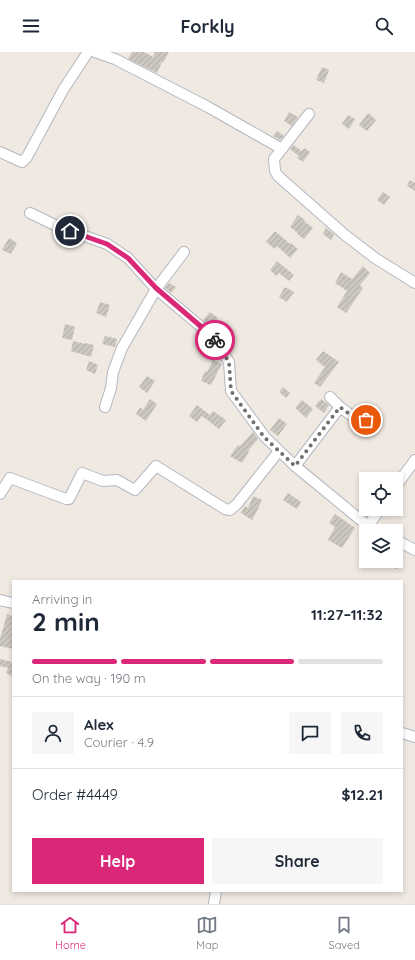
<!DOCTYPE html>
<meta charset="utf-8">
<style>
:root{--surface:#fff;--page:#f6f6f7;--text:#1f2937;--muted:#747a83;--line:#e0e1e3;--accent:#db2777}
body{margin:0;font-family:Quicksand,sans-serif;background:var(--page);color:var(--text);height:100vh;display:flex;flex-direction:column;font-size:15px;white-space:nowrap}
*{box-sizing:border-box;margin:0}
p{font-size:13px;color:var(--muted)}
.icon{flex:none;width:22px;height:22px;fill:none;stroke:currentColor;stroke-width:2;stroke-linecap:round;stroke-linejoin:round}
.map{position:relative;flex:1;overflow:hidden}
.details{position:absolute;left:12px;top:528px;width:391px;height:312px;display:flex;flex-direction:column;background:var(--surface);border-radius:0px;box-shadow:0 2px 6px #0003}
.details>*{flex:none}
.controls{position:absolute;left:359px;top:420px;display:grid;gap:8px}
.controls a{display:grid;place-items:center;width:44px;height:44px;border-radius:0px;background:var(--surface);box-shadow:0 2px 6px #0003;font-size:20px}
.pin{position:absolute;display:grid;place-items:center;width:34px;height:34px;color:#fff;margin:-17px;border:2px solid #fff;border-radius:50%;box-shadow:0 1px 4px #0007}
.courier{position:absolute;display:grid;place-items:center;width:40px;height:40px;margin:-20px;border:3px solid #db2777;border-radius:50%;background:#fff;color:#222;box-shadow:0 1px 5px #0007}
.headline em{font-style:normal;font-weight:700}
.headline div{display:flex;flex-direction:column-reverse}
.headline{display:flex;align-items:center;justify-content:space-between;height:68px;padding:0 20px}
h1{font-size:26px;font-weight:700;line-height:30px}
.bar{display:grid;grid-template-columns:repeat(4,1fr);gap:6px 4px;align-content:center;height:48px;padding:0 20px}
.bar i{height:5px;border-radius:3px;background:var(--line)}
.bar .on{background:var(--accent)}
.bar p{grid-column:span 4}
.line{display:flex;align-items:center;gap:10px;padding:0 20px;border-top:1px solid var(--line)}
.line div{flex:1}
.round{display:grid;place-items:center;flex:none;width:42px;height:42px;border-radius:0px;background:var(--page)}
.action{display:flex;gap:8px;margin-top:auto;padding:8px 20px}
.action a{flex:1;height:46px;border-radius:0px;background:var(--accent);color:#fff;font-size:16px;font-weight:700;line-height:46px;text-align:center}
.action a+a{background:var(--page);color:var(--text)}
header{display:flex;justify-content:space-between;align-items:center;height:52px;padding:0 20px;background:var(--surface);font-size:18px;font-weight:700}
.tab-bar{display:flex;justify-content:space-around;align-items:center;height:56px;border-top:1px solid var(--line);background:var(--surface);font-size:11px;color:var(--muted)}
.tab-bar a{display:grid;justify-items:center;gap:2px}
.tab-bar .on{color:var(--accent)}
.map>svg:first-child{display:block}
.building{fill:url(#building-hatch)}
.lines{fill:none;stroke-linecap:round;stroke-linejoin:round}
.minor-casing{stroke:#b4b7c1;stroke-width:12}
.minor{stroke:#fff;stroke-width:10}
.done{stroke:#726f6d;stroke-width:4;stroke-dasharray:0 7.2}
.route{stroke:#db2777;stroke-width:5}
</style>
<header><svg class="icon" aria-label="menu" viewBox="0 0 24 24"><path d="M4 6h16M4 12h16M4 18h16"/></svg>Forkly<svg class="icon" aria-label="search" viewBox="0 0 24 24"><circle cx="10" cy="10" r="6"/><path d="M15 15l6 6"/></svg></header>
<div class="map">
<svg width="415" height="852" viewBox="0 0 415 852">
<defs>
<pattern id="building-hatch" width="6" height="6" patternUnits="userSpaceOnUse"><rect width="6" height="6" fill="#cbc7bf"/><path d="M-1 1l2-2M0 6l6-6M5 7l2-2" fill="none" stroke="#afaba4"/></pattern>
</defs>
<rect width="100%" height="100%" fill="#efe9e1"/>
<g class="building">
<path d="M132,0H144L153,5L155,0H169L163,11L162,10L157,21L128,7Z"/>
<path d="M322,15L329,18L324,31L316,28Z"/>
<path d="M289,60L298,65L292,74L284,69Z"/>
<path d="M368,61L376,68L367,79L359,73Z"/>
<path d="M348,63L355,67L349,77L342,72Z"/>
<path d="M277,79L284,84L280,88L273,84Z"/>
<path d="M293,93L302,99L304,96L310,100L303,110L297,106L299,104L290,97Z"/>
<path d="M410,128L415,131V139L407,134Z"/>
<path d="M383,140L390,145L384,153L377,148Z"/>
<path d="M298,163L305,168L304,169L313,176L304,187L297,182L298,181L290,175Z"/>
<path d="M326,176L334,182L331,188L323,182Z"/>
<path d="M275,179L290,192L291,191L298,197L290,206L277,194L275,197L266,190Z"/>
<path d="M9,186L17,191L11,202L2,198Z"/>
<path d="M277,209L294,223L289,229L279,221L276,224L270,218Z"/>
<path d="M363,214L370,221L360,233L363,236L346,261L337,255L347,239L335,231L341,220L352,227Z"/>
<path d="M169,231L176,235L171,241L165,236Z"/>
<path d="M285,235L294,240L287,250L279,245Z"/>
<path d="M100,250L110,253L106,265L96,261Z"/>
<path d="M210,260L218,266L210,274L203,268Z"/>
<path d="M65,272L75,275L72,288L62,286Z"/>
<path d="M223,282L229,287L225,292L221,285Z"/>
<path d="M105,284L117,287L115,295L102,292Z"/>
<path d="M73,289L85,292V291L94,293L91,305L71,299Z"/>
<path d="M323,299L339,310L320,335L314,331L325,315L316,308Z"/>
<path d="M213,308L222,312L211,333L201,329L205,319L207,320Z"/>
<path d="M89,309L98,313L95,322L86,318Z"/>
<path d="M147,324L155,329L147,341L139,335Z"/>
<path d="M283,335L290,341L286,346L279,340Z"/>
<path d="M150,347L157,352L146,369L136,362L140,355L143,358Z"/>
<path d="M321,347L329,353L324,361L315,354Z"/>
<path d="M302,348L313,357L306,366L295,356Z"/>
<path d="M197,353L210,363L213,359L226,368L219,377L202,364L197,370L189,364Z"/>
<path d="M279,366L287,372L278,384L270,378Z"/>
<path d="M253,380L258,387L248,399L249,400L242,411L230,404L238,393L240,394Z"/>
<path d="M288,441L301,450L297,457L283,448Z"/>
<path d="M253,444L262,448L256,461L252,468L241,461L245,454L248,456Z"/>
<path d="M335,462L355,476L342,496L328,488L335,475L329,471Z"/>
<path d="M389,509H400L397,517L388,514Z"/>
<path d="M7,562L13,564V597L0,594V587Z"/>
<path d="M0,607L12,610L13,607V625L6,621L8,616L0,614Z"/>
</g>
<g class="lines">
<defs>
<g id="minor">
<path d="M95,0L115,7L208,55L282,97"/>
<path d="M309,62L274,107L275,119L278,124L345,183L375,206L415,231"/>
<path d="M0,100L22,110L27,105L63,38L88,0"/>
<path d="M30,161L57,174L107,192L128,206L156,237L212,284L229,310L231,339L265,385L295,414L368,474L378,479"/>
<path d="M330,345L340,355L360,370L366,367"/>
<path d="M105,355L111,336L113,320L122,296L156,237L184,200"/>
<path d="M295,414L340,355"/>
<path d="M396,434L415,408"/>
<path d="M0,442L10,426L66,447H69L82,421L103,429L117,428L135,438L156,414L225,457L230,458L237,452L279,399"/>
<path d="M368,474L380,457"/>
<path d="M396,488L415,498"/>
<path d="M0,548L13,551"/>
<path d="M402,681L415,685"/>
<path d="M214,852L216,839"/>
</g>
</defs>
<use href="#minor" class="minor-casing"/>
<use href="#minor" class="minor"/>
</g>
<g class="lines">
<path class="done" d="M215,288L229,310L231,339L264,385L295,414L340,355L360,370L366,368"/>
<path class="route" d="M70,179L107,192L128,206L156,236L212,284L215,288"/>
</g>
</svg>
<div class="controls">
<a><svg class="icon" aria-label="locate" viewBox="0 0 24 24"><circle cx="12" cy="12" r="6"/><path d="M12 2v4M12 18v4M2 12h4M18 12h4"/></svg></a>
<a><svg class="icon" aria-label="layers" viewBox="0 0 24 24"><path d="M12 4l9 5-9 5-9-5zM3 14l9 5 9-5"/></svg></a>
</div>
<div class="pin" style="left:366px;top:368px;background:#ea580c"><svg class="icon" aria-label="bag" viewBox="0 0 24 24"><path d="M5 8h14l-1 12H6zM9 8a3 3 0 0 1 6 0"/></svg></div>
<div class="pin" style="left:70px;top:179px;background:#1f2937"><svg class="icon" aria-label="home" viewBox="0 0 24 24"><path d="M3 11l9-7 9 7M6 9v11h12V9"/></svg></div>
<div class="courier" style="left:215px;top:288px"><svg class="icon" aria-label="bike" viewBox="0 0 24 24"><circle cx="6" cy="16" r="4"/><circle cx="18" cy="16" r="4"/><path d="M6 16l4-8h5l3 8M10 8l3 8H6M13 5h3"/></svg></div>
<section class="details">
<div class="headline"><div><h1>2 min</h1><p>Arriving in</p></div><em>11:27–11:32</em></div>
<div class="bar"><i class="on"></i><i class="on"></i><i class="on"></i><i></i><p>On the way · 190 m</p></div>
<div class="line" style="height:72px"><a class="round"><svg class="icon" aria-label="person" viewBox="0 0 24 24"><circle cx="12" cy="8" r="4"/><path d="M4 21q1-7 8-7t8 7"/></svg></a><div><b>Alex</b><p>Courier · 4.9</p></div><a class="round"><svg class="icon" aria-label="chat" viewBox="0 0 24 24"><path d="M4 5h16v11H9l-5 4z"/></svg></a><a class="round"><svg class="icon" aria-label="phone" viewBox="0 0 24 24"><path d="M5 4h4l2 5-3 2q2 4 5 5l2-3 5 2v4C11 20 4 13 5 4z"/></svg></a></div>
<div class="line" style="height:52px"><div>Order #4449</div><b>$12.21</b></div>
<div class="action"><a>Help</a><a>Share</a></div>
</section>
</div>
<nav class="tab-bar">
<a class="on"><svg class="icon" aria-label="home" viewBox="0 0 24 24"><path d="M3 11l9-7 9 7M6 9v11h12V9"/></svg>Home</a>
<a><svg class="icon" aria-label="map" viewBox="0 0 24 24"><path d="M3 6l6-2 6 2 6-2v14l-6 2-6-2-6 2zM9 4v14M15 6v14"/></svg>Map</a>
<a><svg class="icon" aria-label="saved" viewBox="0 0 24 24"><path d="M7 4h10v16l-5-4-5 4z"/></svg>Saved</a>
</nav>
